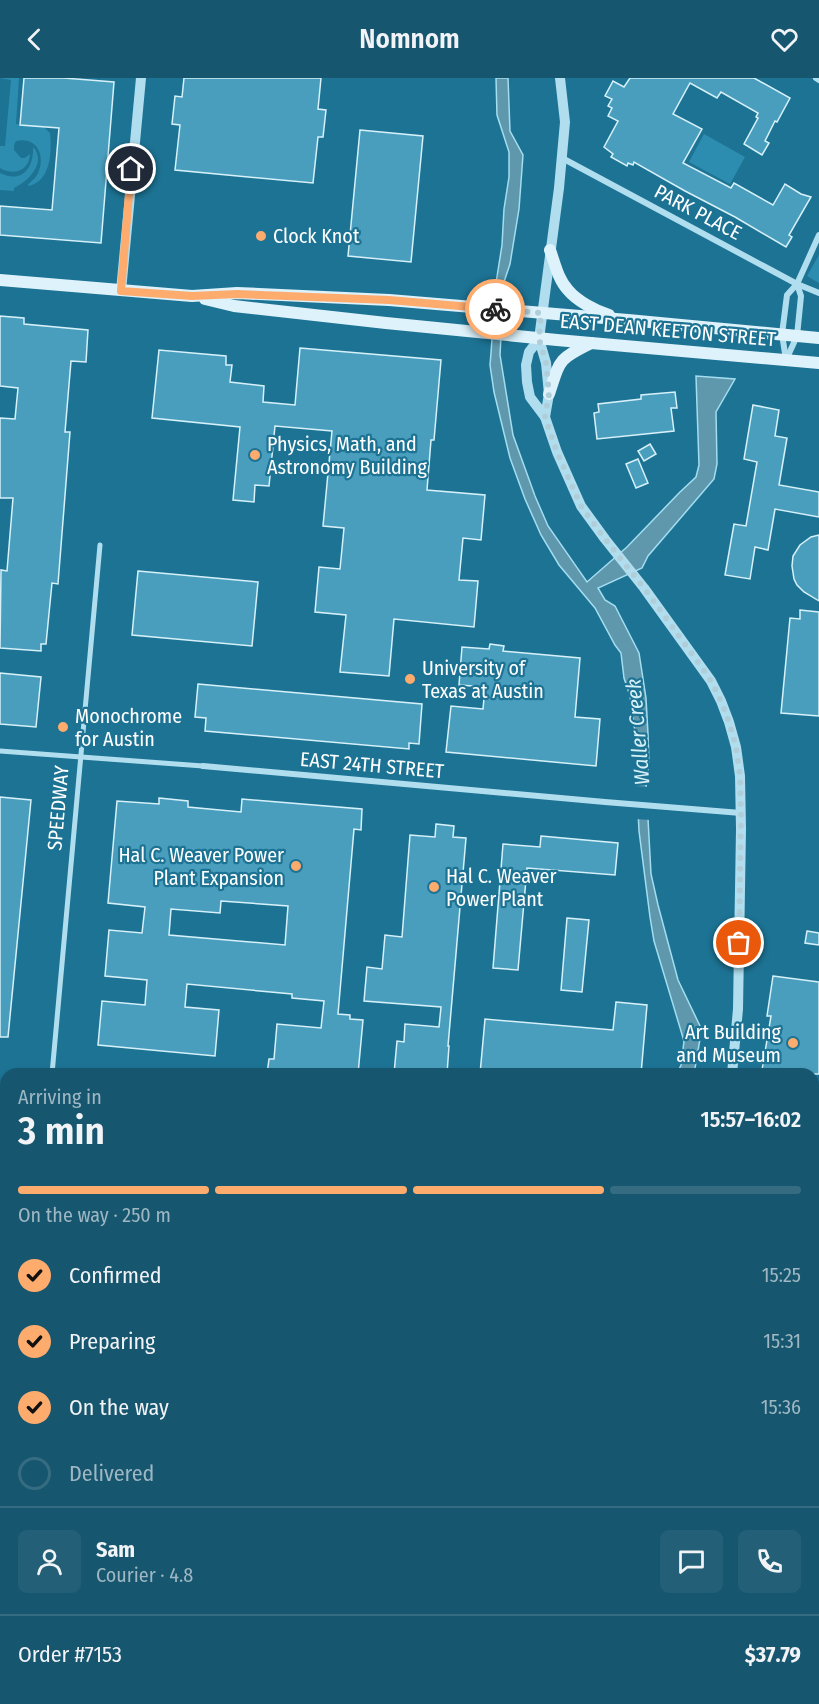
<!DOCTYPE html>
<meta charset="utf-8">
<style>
:root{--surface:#16566f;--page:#235f77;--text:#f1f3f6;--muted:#9eb7c3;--line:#356c82;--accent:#feab6e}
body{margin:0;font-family:"Fira Sans Condensed",sans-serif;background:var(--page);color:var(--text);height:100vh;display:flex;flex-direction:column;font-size:22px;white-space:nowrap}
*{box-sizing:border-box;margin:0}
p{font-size:20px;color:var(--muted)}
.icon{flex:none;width:33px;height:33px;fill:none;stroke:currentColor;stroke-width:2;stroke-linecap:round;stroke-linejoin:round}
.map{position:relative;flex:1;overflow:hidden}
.sheet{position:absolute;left:0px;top:990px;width:819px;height:636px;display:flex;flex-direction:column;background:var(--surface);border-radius:18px 18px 0 0;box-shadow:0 2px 4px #0004}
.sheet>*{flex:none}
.pin{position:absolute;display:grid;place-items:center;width:51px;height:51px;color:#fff;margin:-26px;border:3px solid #fff;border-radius:50%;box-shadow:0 2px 6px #0007}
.courier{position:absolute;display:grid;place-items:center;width:60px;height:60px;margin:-30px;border:4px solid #feab6e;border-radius:50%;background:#fff;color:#222;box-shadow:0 2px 8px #0007}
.headline em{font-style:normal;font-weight:600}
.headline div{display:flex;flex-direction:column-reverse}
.headline{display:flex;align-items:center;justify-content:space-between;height:102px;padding:0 18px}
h1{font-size:39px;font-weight:600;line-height:45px}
.bar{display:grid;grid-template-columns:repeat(4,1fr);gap:9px 6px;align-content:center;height:72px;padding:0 18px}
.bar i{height:8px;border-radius:4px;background:var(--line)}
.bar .on{background:var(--accent)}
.bar p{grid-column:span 4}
.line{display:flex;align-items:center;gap:15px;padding:0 18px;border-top:2px solid var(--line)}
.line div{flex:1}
.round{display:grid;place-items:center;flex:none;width:63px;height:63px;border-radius:9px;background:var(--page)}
ol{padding:0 18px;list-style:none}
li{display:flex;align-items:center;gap:18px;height:66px}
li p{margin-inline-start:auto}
li .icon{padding:6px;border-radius:50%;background:var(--accent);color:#111;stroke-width:4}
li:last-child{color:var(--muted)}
li i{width:33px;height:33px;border:3px solid var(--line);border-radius:50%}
header{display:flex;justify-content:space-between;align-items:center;height:78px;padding:0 18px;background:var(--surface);font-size:27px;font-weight:600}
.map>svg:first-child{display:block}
.green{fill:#2d8db0}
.water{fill:#5f98ad;stroke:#a3ddf0;stroke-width:1.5}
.pier{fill:#1d7394}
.building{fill:#4a9ebd;stroke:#d6f1fa;stroke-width:1.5;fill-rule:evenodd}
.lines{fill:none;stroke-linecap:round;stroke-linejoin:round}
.pedestrian{stroke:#b0deef;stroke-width:5}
.minor{stroke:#b0deef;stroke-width:6}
.tertiary{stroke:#b0deef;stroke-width:10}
.secondary{stroke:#ddf2fb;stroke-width:12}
.done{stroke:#b0ceda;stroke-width:6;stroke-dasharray:0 10.8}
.route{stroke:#feab6e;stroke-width:8}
.poi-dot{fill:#feab6e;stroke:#1d7394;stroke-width:2}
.labels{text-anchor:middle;stroke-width:4.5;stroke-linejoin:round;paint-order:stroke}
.street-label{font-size:20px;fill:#fff;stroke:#1d7394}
.poi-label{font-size:20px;fill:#fff;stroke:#1d7394;text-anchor:start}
.water-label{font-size:21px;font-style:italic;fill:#d7f1f9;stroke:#1d7394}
</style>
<header><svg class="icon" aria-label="back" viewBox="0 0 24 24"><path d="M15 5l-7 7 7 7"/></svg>Nomnom<svg class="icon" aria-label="heart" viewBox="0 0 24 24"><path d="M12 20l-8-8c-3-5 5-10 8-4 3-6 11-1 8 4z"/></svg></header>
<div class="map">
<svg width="819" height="1626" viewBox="0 0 819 1626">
<rect width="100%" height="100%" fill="#1d7394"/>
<g class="green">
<path d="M0,0H19L16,46L43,48L50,55C52,73 51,104 28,108V107C31,103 36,100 38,95C46,78 37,58 16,63L14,67V72L21,80H25L30,76C29,93 14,98 0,90V68H5L11,2Z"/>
<path d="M704,56L745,79L730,106L689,84Z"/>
<path d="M33,69C47,84 29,103 14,110V113L0,112V95C22,106 34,90 33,69Z"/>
<path d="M819,177V205L807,198Z"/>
<path d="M819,1222V1626H812L807,1620H813V1225Z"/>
</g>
<path class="water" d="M496,0H508L510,53L523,77L519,131L510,186L504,204L500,277L513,357L535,418L548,448L587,504L627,469L680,414L696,399L699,387L696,298L735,301L716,334L717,386L714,401L648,478L642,490L598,510L605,522L615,528L639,575L646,620L648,656L649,686L646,704L651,796L658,827L678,902L700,948V961L694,996H677L681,987L684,963L654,863L650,839L639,753L637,712L639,684L630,618L624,600L621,575L615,567L595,530L559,487L541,457L525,421L510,380L494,314L490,287L491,275L496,205L502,167L504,131L509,99V74L497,37Z"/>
<path class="pier" d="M635,708L649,709L651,742L635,741Z"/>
<g class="building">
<path d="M24,0H64L114,4L101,165L0,157V128L52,132L59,50L20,47Z"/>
<path d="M184,0H321L318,31L326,32L323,59H318L313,105L175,92L180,47L172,46L175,18L182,19Z"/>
<path d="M630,0H754L790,20L777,44L775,43L765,63L769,65L762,77L744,66L758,40L756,39L758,35L721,14L717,20L690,5L673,36L702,51L683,85L731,110L734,105L773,127L785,106L801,116L811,119L789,157L792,159L786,169L735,139L685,113L634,84L633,87L628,85L627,88L611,79L613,76L604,69L618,43L608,38L612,30L608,28L612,21L605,18L613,3L624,9Z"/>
<path d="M360,52L423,58L411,184L348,178Z"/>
<path d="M0,238L24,240V246L88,252L86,284L71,283L65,354H70L58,506L52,505L46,566H41V573L0,570L1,492L7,493L13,420H0V340L15,341L18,310L0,308Z"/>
<path d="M300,270L441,282L434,362H431L427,412L485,417L481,462L463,460L459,502L478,503L474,549L394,541L389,598L340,594L346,537L315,534L319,489L340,491L344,450L323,448L332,353L275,348L269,408L255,407L254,424L233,422L240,349L152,340L159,272L226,278V287H232L230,304L264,308L263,324L295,327Z"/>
<path d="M675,314L677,330H671L674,353L597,361L594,335L599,334L598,326L641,321V317Z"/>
<path d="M753,327L779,332L775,358L787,360L779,407L819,414V439L775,431L768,472L755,469L750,501L725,497L734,446L746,448L757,384L744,381Z"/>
<path d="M650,366L656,376L644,383L638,373Z"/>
<path d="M638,381L648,405L636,410L626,386Z"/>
<path d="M819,457V523L804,514L797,507L794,501L792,488L793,478L800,467L811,459Z"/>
<path d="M138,493L258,504L252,568L132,557Z"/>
<path d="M800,532L819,534V638L781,635L790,540L800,541Z"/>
<path d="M490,566L504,568L503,573L580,580L575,639L600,641L596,688L446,674L451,628L483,631L485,609L459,607L462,569L489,571Z"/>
<path d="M0,595L41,599L36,649L0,646Z"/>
<path d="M198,606L422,626L419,666L409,665V671L205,653L206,640L195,639Z"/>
<path d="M0,719L31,722L8,959H0Z"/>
<path d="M159,720L188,723V729L241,734L242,721L362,731L361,752L354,751L338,936L350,937V941L363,942L358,996H267L269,981H274L277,946L321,950L324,923L292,920V916L187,906L185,929L219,932L215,978L98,967L102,923L145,927L147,902L105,898L109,852L142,855L145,829L108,825L117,723L159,726ZM221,823L288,828L285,867L169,857L171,831L220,835Z"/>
<path d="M436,746L454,748L453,759L466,760L448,968H449L447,996H394L397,963L404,964L405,946L439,949L441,929L364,923L367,889L382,891L385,857L402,859L410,757L435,759Z"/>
<path d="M541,758L618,765L615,797L527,790L518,892L493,890L503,766L540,769Z"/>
<path d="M567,840L589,842L582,914L561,912Z"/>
<path d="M807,853L819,855V867L805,865Z"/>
<path d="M773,898L819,904V996H771L772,993L762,992L771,938H767Z"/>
<path d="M616,924L647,927L641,996H480L485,941L613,952Z"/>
</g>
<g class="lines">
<g class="pedestrian">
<path d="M0,673L203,688"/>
<path d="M52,996L100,467"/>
<path d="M0,1562L6,1497"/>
<path d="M526,1626V1620"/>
</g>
<g class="minor">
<path d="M816,0L819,2"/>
<path d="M562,80L797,206L819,215"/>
<path d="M786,282L782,256L787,217L797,206L819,157"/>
<path d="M786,282L797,258L801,218L797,206"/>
<path d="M203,688L605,724L741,735"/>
<path d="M813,1126L819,1127"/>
<path d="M813,1153H819"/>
<path d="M0,1243L6,1244"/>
</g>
<g class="tertiary">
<path d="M121,213L141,0"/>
<path d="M539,261L529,274L526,287L527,304L530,319L545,339L557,374L581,428L605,461L644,510L711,603L721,623L729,644L736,669L740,698L741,751L738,931L732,996"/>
<path d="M545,339L549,316L546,285L539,261L559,110L565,44L560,0"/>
<path d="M660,1620L663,1626"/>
</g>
<g class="secondary">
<path d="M550,172C555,186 558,201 568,212C577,223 596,233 609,237"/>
<path d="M0,202L192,218L237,215L389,222L628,242L819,260"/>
<path d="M205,221L234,228L386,245L557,262L819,285"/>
<path d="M549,316C560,282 558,281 591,265"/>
</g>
</g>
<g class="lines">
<path class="done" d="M495,231L541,235L539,261L546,285L549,316L545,339L557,374L581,428L605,461L644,510L700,587L711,603L721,623L729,644L736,669L740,698L741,735L739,865"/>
<path class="route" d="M131,91L121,213L192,218L237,216L389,222L495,231"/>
</g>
<g class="poi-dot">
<circle cx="261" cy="158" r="6"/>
<circle cx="255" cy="377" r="6"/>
<circle cx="410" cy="601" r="6"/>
<circle cx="63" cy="649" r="6"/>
<circle cx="296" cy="788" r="6"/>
<circle cx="434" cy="809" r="6"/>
<circle cx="793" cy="965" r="6"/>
</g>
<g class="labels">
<g class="street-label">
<text transform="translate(698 134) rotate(28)" y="7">PARK PLACE</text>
<text transform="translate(668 252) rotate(5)" y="7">EAST DEAN KEETON STREET</text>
<text transform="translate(372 687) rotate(5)" y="7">EAST 24TH STREET</text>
<text transform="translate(58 730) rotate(-85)" y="7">SPEEDWAY</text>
</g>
<g class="poi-label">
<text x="273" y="165">Clock Knot</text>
<text x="267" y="373">Physics, Math, and<tspan x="267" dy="23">Astronomy Building</tspan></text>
<text x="422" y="597">University of<tspan x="422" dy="23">Texas at Austin</tspan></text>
<text x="75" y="645">Monochrome<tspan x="75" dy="23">for Austin</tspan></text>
<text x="284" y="784" text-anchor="end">Hal C. Weaver Power<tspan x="284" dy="23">Plant Expansion</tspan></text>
<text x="446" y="805">Hal C. Weaver<tspan x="446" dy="23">Power Plant</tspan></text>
<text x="781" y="961" text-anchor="end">Art Building<tspan x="781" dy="23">and Museum</tspan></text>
</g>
<g class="water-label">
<text transform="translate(638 654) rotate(-95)" y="7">Waller Creek</text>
</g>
</g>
</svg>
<div class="pin" style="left:739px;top:865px;background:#ea580c"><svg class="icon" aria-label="bag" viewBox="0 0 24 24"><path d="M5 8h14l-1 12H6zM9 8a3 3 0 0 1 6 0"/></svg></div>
<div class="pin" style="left:131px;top:91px;background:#1f2937"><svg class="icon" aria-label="home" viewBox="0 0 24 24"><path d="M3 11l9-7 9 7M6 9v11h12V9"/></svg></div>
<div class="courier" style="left:495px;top:231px"><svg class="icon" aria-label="bike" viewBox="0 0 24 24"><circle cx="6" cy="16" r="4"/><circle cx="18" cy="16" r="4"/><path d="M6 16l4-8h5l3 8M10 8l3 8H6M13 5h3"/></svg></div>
<section class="sheet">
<div class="headline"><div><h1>3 min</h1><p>Arriving in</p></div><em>15:57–16:02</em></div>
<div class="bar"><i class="on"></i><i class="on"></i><i class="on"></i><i></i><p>On the way · 250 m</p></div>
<ol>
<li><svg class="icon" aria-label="check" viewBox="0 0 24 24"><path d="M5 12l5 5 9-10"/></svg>Confirmed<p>15:25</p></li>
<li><svg class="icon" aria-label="check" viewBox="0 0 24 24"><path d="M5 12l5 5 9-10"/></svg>Preparing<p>15:31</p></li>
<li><svg class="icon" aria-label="check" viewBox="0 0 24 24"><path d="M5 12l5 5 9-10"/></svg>On the way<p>15:36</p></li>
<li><i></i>Delivered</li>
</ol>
<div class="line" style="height:108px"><a class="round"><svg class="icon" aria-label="person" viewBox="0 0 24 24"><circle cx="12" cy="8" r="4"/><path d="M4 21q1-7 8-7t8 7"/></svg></a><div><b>Sam</b><p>Courier · 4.8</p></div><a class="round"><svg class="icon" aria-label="chat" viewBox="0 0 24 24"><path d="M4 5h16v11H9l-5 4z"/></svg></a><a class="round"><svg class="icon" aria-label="phone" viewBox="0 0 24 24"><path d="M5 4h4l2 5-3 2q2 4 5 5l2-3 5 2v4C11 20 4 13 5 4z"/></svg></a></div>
<div class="line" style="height:78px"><div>Order #7153</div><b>$37.79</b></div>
</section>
</div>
